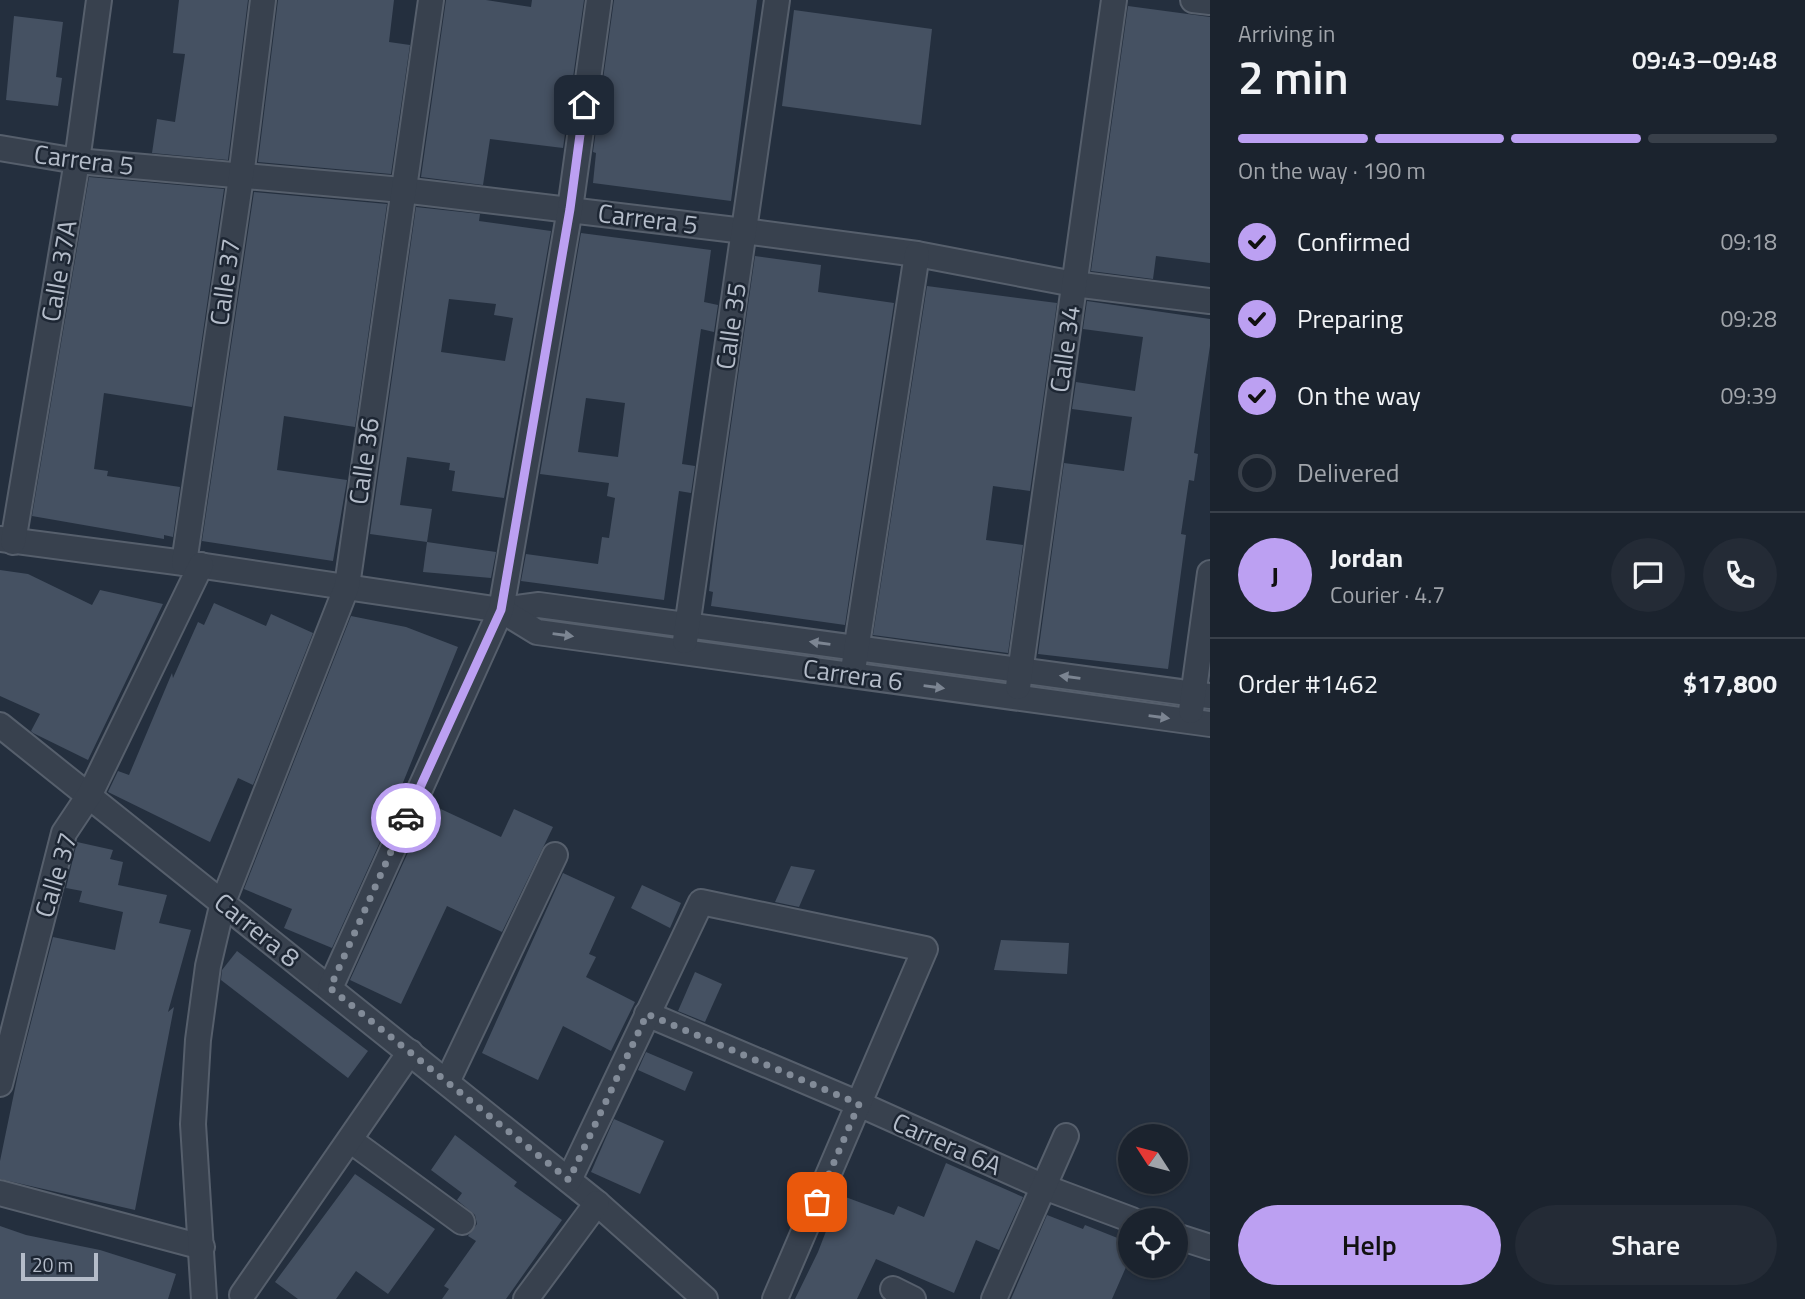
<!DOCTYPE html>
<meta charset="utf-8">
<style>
:root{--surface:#1b232e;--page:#242b36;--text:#f1f3f6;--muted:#a0a4aa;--line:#39404a;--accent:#bca0f2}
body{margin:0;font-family:"Titillium Web",sans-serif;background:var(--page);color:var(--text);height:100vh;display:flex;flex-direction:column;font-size:26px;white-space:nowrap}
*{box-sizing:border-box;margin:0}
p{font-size:23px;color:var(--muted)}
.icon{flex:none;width:38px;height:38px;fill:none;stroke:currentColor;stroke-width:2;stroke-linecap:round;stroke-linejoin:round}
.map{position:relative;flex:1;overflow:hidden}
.drawer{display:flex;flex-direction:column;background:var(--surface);width:595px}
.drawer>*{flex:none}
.needle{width:46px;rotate:306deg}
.fabs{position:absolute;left:1118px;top:1124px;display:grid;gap:14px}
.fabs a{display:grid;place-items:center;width:70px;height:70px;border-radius:50%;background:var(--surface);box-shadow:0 2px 5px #0004,0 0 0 2px var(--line);font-size:35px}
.scale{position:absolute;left:21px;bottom:18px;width:77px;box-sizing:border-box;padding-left:7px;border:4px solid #b4bcc9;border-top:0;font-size:19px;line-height:24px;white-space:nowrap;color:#b4bcc9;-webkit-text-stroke:5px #1d2633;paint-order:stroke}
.pin{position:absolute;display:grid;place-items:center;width:60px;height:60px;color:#fff;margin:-30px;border-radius:14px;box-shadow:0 4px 10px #0006}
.courier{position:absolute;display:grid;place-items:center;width:70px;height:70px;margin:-35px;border:5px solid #bca0f2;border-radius:50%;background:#fff;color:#222;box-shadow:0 2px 9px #0007}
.summary em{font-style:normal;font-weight:600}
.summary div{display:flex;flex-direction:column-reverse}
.summary{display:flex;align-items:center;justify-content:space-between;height:119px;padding:0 28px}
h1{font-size:46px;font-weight:600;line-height:52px}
.bar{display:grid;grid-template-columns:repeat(4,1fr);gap:10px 7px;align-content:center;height:84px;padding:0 28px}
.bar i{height:9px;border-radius:5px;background:var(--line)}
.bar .selected{background:var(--accent)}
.bar p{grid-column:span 4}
.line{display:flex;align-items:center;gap:18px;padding:0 28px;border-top:2px solid var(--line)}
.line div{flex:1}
.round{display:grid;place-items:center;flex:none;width:74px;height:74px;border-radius:37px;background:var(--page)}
ol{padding:0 28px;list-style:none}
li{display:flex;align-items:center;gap:21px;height:77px}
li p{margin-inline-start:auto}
li .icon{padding:7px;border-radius:50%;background:var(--accent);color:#111;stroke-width:4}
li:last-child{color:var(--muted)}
li i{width:38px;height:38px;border:4px solid var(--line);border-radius:50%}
.primary-button{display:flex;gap:14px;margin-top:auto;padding:14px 28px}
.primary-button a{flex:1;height:80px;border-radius:42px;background:var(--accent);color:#111;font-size:28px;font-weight:600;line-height:80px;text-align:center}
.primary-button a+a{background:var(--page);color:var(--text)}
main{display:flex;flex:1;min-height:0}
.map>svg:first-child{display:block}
.building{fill:#455162;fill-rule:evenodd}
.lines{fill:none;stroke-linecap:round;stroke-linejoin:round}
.minor-casing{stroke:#565f6c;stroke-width:28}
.minor{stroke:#38414e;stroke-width:24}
.oneway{fill:#7c8592}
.done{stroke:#828b98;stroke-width:7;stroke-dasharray:0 12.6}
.route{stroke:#bca0f2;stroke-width:9}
.labels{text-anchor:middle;stroke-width:5;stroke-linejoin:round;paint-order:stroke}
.street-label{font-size:26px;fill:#b4bcc9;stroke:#1d2633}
</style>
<main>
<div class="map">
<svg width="1210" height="1299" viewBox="0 0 1210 1299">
<rect width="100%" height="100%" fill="#242f3e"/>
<g class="building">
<path d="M179,0H248L228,160L152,153L157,119L175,122L185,54L173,53Z"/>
<path d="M278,0H394L389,42L410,45L391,174L258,162Z"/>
<path d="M446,0H486L531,7L532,0H584L563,148L490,139L483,185L421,177Z"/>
<path d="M614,0H757L731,201L593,183L596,153L593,152Z"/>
<path d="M1128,6L1210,17V263L1156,256L1153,279L1091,271Z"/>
<path d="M794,10L932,29L921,125L782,106Z"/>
<path d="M14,16L63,22L56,77L62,78L58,106L6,100Z"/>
<path d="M89,177L224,189L192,407L104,393L94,469L108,471L107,476L180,487L173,537L164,535V539L32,516Z"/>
<path d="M254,192L387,204L355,427L284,416L277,470L347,480L333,561L202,541Z"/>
<path d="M416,207L480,214L479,221L551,231L504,498L452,491L455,471L449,470L450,463L407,457L400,505L432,509L427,542L370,534ZM449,299L496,304L494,315L513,318L505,361L441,352Z"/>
<path d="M581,233L711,250L704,302L718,305L714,332L701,329L682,464L695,466L691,493L679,491L664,600L521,581L526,554L598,564L602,537L609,538L615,498L607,496L609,483L540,474ZM586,398L625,403L618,457L578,452Z"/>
<path d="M755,256L821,265L818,292L894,303L845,625L711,606L713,592L709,591L717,524Z"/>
<path d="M927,286L1057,303L1030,491L993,486L986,540L1023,545L1008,653L873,635Z"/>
<path d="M1087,301L1210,319V346L1194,453L1198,454L1194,481L1189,480L1181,534L1186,535L1168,669L1038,654L1064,463L1124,471L1132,417L1072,409L1076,382L1135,391L1143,337L1083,329Z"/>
<path d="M427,542L496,552L491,578L423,572Z"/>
<path d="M0,570L28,574L92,605L100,590L163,604L88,760L33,733L31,731L40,714L0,696Z"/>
<path d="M214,603L266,626L271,614L313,633L253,785L238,778L210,842L108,792L118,771L129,775L172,673L173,678L198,622L204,625Z"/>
<path d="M351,616L406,627L458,647L400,790L403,791L332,948L284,928L292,909L244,889Z"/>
<path d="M430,804L501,837L514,809L553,827L502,932L447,906L401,1004L350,980Z"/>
<path d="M77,842L113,850L110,859L123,862L118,885L167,895L159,923L191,930L168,1012L174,1007L135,1210L0,1179V1161L19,1069L53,937L115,950L123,912L79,902L82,891L66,888Z"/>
<path d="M791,866L815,870L799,907L775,902Z"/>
<path d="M563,873L615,897L589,954L596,957L586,977L635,1002L611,1051L563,1026L538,1080L482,1053Z"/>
<path d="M642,885L681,903L670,928L631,908Z"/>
<path d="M1001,940L1069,943L1067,974L994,970Z"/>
<path d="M237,951L368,1051L348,1078L221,980L222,970Z"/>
<path d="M695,972L722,984L705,1022L678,1011Z"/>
<path d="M646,1052L693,1072L685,1091L638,1070Z"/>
<path d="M614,1119L664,1141L640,1194L591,1172Z"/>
<path d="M455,1135L517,1182L514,1186L562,1220L506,1299H442L449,1289L444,1286L476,1241L468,1236L477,1224L475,1215L457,1200L462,1193L431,1170Z"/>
<path d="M946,1163L1023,1197L999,1250L976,1240L954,1293L876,1259L857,1299H795L818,1252L840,1195L894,1215L898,1206L924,1217Z"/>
<path d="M355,1174L435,1229L388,1294L356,1271L336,1299H298L275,1282Z"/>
<path d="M1047,1215L1083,1229L1085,1225L1130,1243V1258L1112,1299H1011Z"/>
<path d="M0,1226L26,1235L100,1250L176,1274L168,1299H0Z"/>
</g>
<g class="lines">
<defs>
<g id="minor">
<path d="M1193,0L1210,2"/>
<path d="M0,148L77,161L402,190L744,231L917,254L1074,284L1210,301"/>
<path d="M0,539L184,563L501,610L539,605L1210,696"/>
<path d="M13,542L77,161L99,0"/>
<path d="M184,563L241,177L263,0"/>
<path d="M501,610L537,632L1210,724"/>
<path d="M685,641L777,0"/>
<path d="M854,664L917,254"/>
<path d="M1018,687L1114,0"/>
<path d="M1191,711L1210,573"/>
<path d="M0,725L597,1203L705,1299"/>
<path d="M330,988L501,610L570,209L599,0"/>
<path d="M647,1014L859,1104L1044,1187L1132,1220"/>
<path d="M447,1082L555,855"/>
<path d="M0,1084L64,833L90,794L201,565"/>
<path d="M350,1140L462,1222"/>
<path d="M569,1180L701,902L925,949L775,1299"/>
<path d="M0,1193L202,1247"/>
<path d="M1176,1236L1210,1247"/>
<path d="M893,1289L913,1299"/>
<path d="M242,1295L410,1052"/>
<path d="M204,1299L193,1124L198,1040L208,966L223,902L347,586L431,0"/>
<path d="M526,1299L597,1203"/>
<path d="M994,1299L1066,1136"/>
</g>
</defs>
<use href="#minor" class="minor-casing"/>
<use href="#minor" class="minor"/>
</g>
<defs><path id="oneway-solid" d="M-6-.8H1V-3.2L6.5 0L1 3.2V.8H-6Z" transform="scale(1.75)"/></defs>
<g class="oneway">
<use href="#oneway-solid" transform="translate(563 635) rotate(8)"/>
<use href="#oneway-solid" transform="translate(820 643) rotate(-172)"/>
<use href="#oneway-solid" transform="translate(1070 677) rotate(-172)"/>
<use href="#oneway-solid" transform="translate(934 687) rotate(8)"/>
<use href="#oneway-solid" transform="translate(1159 717) rotate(8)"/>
</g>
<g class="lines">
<path class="done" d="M406,818L330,988L569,1180L647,1014L859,1104L817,1202"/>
<path class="route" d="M406,818L501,610L570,209L584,105"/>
</g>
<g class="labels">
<g class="street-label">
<text transform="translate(84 160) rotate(7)" y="9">Carrera 5</text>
<text transform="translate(648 219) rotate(7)" y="9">Carrera 5</text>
<text transform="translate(59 271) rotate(-80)" y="9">Calle 37A</text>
<text transform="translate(225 282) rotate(-82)" y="9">Calle 37</text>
<text transform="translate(731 326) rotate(-82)" y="9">Calle 35</text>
<text transform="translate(1065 349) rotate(-82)" y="9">Calle 34</text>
<text transform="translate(364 461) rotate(-82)" y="9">Calle 36</text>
<text transform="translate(853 675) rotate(8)" y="9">Carrera 6</text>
<text transform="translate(56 875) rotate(-73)" y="9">Calle 37</text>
<text transform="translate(257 930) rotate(39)" y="9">Carrera 8</text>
<text transform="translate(947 1144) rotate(24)" y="9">Carrera 6A</text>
</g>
</g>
</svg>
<div class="fabs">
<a><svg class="needle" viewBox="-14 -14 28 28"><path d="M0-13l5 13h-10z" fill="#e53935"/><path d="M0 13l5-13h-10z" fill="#a0a4aa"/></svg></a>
<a><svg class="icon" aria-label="locate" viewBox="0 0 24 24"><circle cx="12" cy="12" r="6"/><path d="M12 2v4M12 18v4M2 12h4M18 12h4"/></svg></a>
</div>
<div class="scale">20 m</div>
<div class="pin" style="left:817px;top:1202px;background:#ea580c"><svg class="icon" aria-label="bag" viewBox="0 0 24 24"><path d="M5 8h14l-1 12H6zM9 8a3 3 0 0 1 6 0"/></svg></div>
<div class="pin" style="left:584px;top:105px;background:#1f2937"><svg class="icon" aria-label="home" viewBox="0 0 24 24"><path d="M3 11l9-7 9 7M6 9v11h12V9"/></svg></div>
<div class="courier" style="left:406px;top:818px"><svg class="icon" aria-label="car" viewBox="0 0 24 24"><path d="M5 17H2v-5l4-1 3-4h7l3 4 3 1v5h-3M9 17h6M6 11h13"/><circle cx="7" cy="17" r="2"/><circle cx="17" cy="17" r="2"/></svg></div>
</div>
<section class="drawer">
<div class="summary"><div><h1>2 min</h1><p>Arriving in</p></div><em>09:43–09:48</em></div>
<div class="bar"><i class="selected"></i><i class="selected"></i><i class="selected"></i><i></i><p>On the way · 190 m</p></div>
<ol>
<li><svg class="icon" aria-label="check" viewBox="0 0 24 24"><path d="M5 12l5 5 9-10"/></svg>Confirmed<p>09:18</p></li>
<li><svg class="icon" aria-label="check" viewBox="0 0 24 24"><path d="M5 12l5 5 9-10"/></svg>Preparing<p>09:28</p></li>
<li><svg class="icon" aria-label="check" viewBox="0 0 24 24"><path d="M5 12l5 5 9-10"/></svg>On the way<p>09:39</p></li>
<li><i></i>Delivered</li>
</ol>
<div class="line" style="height:126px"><b class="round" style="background:var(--accent);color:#111">J</b><div><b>Jordan</b><p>Courier · 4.7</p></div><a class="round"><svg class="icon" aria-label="chat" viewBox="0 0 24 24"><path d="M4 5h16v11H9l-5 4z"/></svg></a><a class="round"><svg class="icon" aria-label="phone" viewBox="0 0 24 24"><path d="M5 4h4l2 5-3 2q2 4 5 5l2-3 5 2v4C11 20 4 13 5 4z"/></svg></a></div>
<div class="line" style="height:91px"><div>Order #1462</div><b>$17,800</b></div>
<div class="primary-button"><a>Help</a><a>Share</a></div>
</section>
</main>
